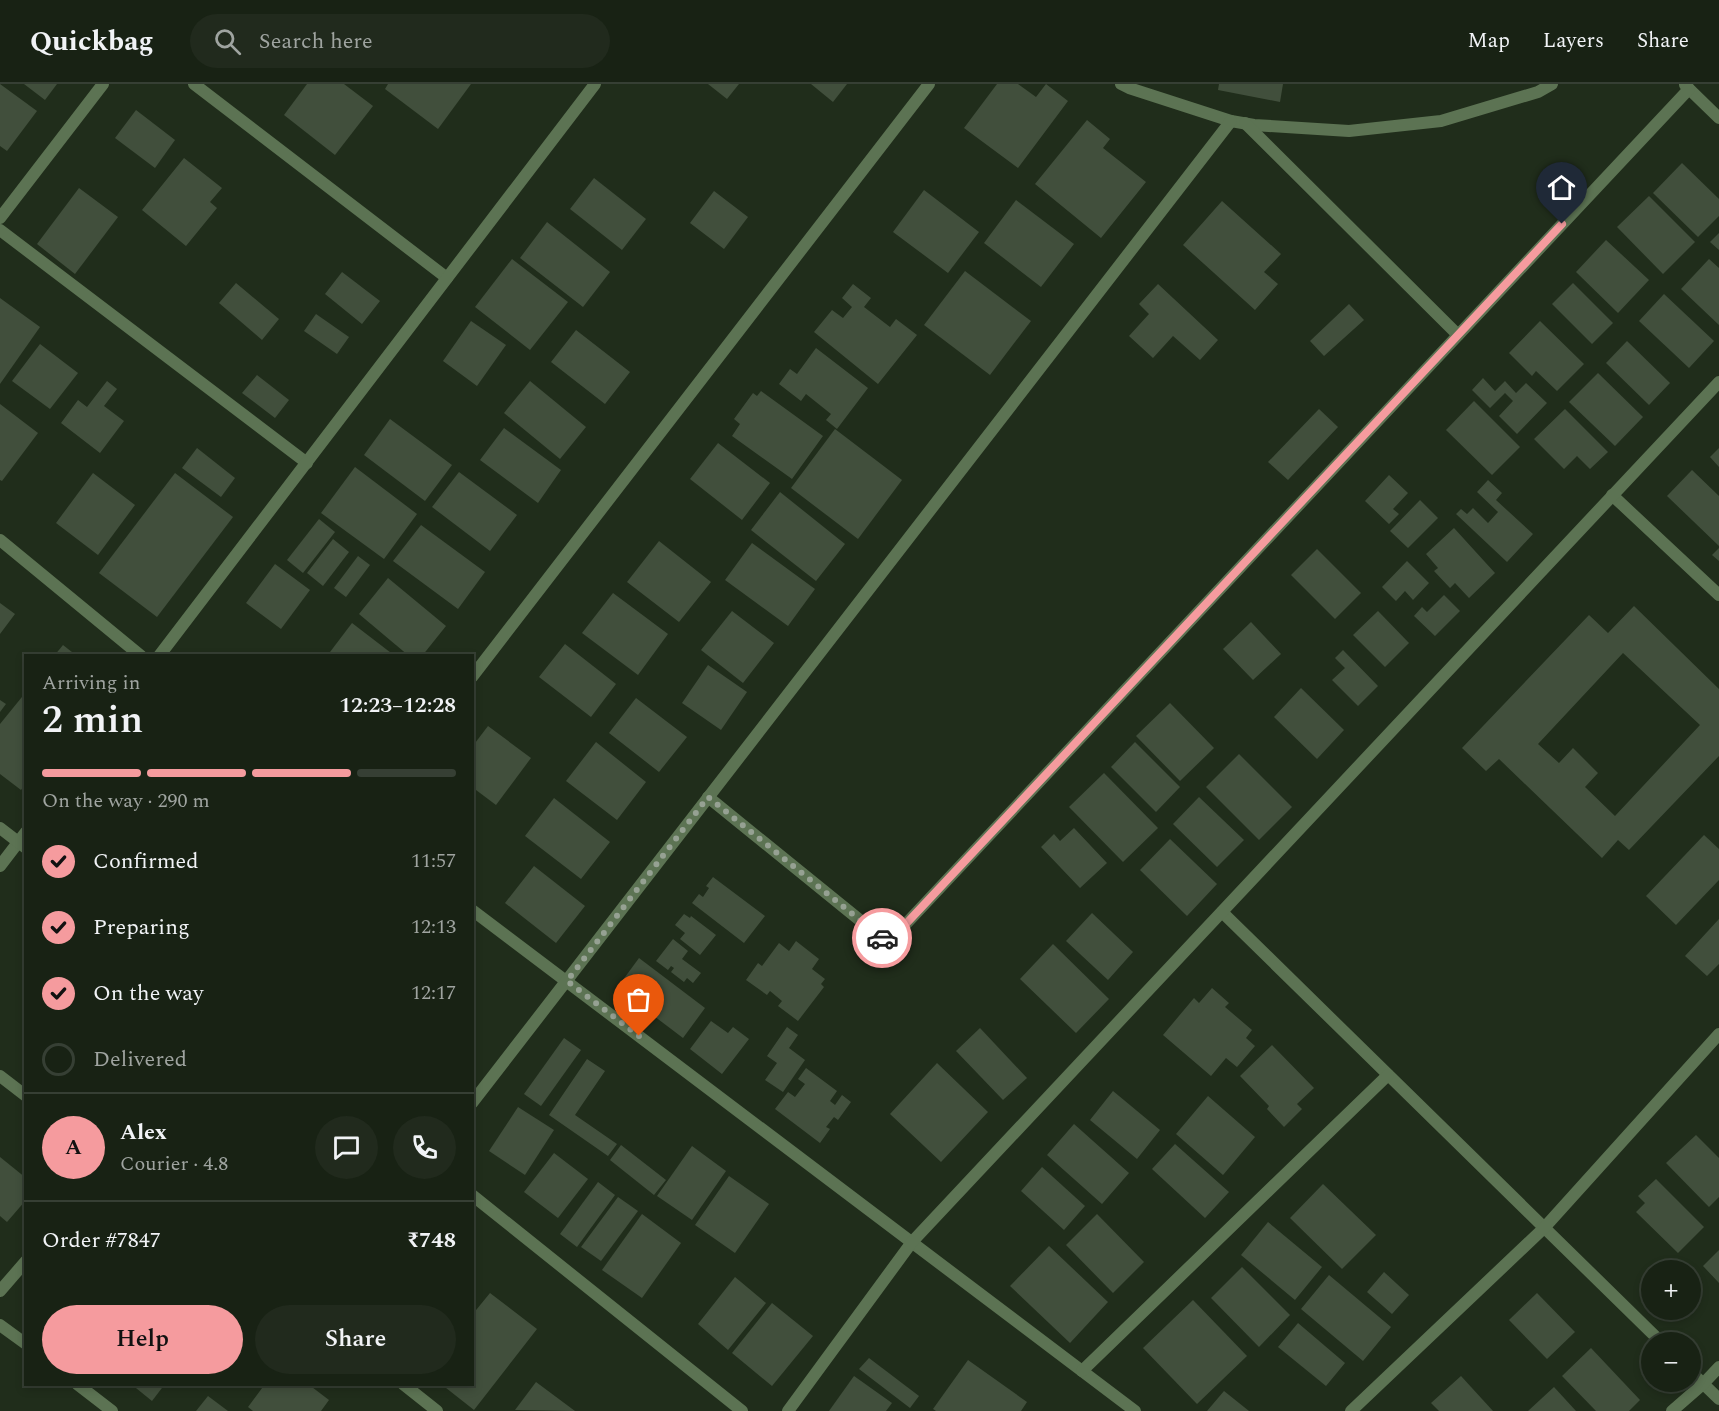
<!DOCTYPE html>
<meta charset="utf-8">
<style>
:root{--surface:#182214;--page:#212a1d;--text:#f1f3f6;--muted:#9fa4a0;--line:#363f34;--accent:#f59b9e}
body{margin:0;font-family:Spectral,serif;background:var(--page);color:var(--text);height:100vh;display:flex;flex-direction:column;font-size:22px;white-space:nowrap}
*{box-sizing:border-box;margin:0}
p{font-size:20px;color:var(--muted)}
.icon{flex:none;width:33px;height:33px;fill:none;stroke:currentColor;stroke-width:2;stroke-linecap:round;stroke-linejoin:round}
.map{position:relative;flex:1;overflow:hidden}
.side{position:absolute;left:24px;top:570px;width:450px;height:732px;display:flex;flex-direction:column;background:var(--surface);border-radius:0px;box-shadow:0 3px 9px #0003,0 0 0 2px var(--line)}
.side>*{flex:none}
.controls{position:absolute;left:1641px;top:1176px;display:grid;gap:12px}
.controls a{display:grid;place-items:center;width:60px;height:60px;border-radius:50%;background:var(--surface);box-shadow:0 3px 9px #0003,0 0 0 2px var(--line);font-size:30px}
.pin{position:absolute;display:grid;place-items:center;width:51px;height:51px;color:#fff;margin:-62px -26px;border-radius:50% 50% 50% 0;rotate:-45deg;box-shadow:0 0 6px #0007}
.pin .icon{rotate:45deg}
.courier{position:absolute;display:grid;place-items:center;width:60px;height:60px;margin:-30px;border:4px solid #f59b9e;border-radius:50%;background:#fff;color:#222;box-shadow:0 2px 8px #0007}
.head em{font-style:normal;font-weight:600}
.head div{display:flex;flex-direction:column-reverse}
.head{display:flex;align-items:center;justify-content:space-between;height:102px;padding:0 18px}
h1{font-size:39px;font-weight:600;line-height:45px}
.bar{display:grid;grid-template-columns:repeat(4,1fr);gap:9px 6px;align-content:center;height:72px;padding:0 18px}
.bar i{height:8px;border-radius:4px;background:var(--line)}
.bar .selected{background:var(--accent)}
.bar p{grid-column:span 4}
.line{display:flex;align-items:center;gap:15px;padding:0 18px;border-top:2px solid var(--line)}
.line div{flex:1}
.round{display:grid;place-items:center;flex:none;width:63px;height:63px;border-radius:32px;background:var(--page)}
ol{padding:0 18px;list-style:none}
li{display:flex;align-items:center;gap:18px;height:66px}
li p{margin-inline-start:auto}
li .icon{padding:6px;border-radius:50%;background:var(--accent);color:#111;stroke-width:4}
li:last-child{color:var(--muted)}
li i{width:33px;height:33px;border:3px solid var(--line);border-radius:50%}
.primary-button{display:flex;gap:12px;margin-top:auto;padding:12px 18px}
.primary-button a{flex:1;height:69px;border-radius:36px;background:var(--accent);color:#111;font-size:24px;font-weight:600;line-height:69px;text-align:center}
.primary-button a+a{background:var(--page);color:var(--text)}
header{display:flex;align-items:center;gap:36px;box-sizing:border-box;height:84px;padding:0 30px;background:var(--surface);border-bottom:2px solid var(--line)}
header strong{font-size:28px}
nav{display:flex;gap:33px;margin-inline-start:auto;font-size:21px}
.search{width:420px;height:54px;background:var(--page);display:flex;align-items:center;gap:15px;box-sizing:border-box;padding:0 21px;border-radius:33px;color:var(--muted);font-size:22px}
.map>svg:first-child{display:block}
.building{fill:#414f3c;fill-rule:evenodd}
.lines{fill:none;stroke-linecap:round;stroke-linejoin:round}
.minor{stroke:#5c7353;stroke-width:12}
.tertiary{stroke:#5c7353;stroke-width:12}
.done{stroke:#96a193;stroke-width:6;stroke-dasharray:0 10.8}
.route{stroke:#f59b9e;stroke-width:8}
</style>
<header>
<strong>Quickbag</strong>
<div class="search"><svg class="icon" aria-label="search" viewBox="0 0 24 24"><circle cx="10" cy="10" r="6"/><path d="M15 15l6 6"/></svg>Search here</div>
<nav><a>Map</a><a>Layers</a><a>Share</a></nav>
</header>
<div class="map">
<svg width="1719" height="1327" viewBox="0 0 1719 1327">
<rect width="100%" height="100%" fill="#202d1b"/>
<g class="building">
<path d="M0,0L37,27L7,67L0,62Z"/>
<path d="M24,0H57L45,16Z"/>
<path d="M307,0H344L373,22L335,71L284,31Z"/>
<path d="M388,0H471L438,45L385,5Z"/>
<path d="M708,0H739L727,15Z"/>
<path d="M811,0H847L833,18Z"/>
<path d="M997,0H1018L1036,13L1046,0L1068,17L1018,84L964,44Z"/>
<path d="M1219,0H1283L1280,18L1218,6Z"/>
<path d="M136,26L175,56L155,84L115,54Z"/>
<path d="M1087,36L1110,55L1103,64L1146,98L1101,154L1035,100Z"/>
<path d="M184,74L222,104L210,118L217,124L186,162L142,126Z"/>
<path d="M1682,79L1719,115V132L1698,153L1653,109Z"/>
<path d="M594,94L646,135L622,166L570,125Z"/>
<path d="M79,104L118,133L75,190L37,160Z"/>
<path d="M924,106L979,148L948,189L893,148Z"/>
<path d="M714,107L748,133L724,165L690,139Z"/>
<path d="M1649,112L1695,158L1663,190L1617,143Z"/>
<path d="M1016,116L1074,160L1041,203L984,159Z"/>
<path d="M1222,117L1281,170L1264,188L1278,200L1255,226L1183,161Z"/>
<path d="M547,138L610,188L583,223L520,174Z"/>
<path d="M1719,149V166L1710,158Z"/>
<path d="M1606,156L1649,196L1618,229L1576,188Z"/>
<path d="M512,175L568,218L530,266L475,223Z"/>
<path d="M1709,175L1719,184V241L1681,205Z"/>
<path d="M965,187L1031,237L990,291L924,241Z"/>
<path d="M342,188L380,217L362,240L325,210Z"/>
<path d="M236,199L279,235L262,256L219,219Z"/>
<path d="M1573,199L1613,239L1592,260L1552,220Z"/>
<path d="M853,200L871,214L864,223L890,243L896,235L917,251L878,300L814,248L832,226L843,234L852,223L842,214Z"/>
<path d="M1158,200L1218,256L1200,276L1173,252L1153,274L1129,252L1149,230L1139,220Z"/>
<path d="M1664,210L1714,257L1689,284L1639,237Z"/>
<path d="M0,214L40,243L0,300Z"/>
<path d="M1349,220L1364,236L1324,272L1310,257Z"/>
<path d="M316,230L349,253L337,270L304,247Z"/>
<path d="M471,237L506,261L477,302L443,277Z"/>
<path d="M1540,237L1584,280L1557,307L1536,287L1532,292L1509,269Z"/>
<path d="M576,246L630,288L605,320L551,278Z"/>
<path d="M1627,257L1670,299L1649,321L1606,279Z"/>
<path d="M40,260L78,289L50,325L12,297Z"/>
<path d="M816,264L868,304L837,345L826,336L831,330L806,310L801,317L779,300L790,285L797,290Z"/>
<path d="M1598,289L1643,333L1615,362L1569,318Z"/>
<path d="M257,291L289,316L275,334L242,309Z"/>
<path d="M1483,294L1495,307L1505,297L1516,309L1526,299L1547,319L1517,350L1499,332L1513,317L1505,309L1490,324L1472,306Z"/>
<path d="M107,297L117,305L104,322L124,337L100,369L61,339L78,316L87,323Z"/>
<path d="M530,297L586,343L560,375L504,329Z"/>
<path d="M761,307L823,352L792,395L732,352L740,340L734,335L753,309L757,312Z"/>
<path d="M1474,317L1520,363L1492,391L1446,346Z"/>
<path d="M0,320L38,349L2,397L0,396Z"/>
<path d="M1319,325L1338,343L1288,396L1268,378Z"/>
<path d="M1565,325L1608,368L1590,385L1577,372L1564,385L1534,355Z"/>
<path d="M390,335L452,381L425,417L364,371Z"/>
<path d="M504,344L561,386L538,419L480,376Z"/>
<path d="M835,345L902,396L858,455L791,404Z"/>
<path d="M718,359L770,399L742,436L690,395Z"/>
<path d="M197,364L235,394L221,413L182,384Z"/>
<path d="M1719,364V383L1710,373Z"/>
<path d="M355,383L417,430L384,475L321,429Z"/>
<path d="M1692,386L1719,412V462L1667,412Z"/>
<path d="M459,388L517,431L490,467L432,423Z"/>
<path d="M93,389L135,421L98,471L56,439Z"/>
<path d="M175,389L233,433L157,533L99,489Z"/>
<path d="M1389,391L1408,409L1393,425L1399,430L1389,440L1365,417Z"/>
<path d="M1488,396L1502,409L1496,416L1533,450L1507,478L1456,430L1461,425L1467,430L1473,424L1488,439L1498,428L1477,408Z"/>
<path d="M780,408L845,460L816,497L751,446Z"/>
<path d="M1420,416L1438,434L1408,464L1390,447Z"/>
<path d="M319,435L335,448L303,489L287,476Z"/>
<path d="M421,441L485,488L458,525L393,477Z"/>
<path d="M1454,444L1495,489L1469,514L1455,499L1450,504L1434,487L1438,484L1426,470Z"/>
<path d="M333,455L349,468L323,502L307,489Z"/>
<path d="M659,457L711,498L679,538L627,498Z"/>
<path d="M752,459L815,505L788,542L725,496Z"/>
<path d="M1719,464V477L1712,471Z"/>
<path d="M1317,465L1361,509L1335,535L1291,491Z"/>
<path d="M358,472L370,481L346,513L334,504Z"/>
<path d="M1407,477L1429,499L1413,516L1405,507L1396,517L1382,503Z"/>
<path d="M275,480L310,506L281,545L246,519Z"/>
<path d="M388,494L446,542L422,572H409L359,530Z"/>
<path d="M613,509L668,550L638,591L582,549Z"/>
<path d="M1444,511L1460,527L1435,552L1414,532L1422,523L1427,528Z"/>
<path d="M0,519L15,530L0,550Z"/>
<path d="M1634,522L1719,605V672L1629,766L1618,756L1602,774L1499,675L1486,687L1462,664L1589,531L1608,549ZM1623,569L1700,641L1615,732L1585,703L1598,689L1573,664L1559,679L1538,660Z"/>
<path d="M732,527L774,559L743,599L701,566Z"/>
<path d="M1378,527L1409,559L1385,583L1353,551Z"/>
<path d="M1251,538L1281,570L1253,596L1223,565Z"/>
<path d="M352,539L395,572H327Z"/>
<path d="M565,560L616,600L591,633L539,593Z"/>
<path d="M63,561L77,572H54Z"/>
<path d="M1343,566L1378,602L1358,622L1332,596L1345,584L1335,574Z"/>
<path d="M708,581L747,608L721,646L682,619Z"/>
<path d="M1301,604L1344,646L1317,675L1274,633Z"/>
<path d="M26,608V700L21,706L0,690V640Z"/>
<path d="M636,614L687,653L659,688L609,649Z"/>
<path d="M0,616L6,620L0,628Z"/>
<path d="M1170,619L1214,664L1180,697L1136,652Z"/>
<path d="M488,642L531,674L496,721L472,703V663Z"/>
<path d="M596,658L646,698L617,736L566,697Z"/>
<path d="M1135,658L1180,703L1156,728L1111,683Z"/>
<path d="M1239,670L1292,723L1259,756L1206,703Z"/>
<path d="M1104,689L1158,744L1123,778L1069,723Z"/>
<path d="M1199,713L1244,756L1217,783L1173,740Z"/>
<path d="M554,714L610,758L581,795L525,752Z"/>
<path d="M1074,744L1107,779L1080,804L1041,763L1054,750L1060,757Z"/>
<path d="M1704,751L1719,765V796L1676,841L1646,812Z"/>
<path d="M1170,755L1217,800L1187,832L1140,786Z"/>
<path d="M534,782L585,822L556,859L505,819Z"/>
<path d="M713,793L765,832L744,859L692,819L699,810L703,813L709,804L706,802Z"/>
<path d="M1092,829L1133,868L1108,896L1066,857Z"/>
<path d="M684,830L690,834L691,832L716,851L700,871L680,855L685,849L675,841Z"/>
<path d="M1719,835V880L1707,892L1685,872Z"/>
<path d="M673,855L688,867L682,875L701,889L693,899L687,894L684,898L671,888L674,884L671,882L668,886L656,877Z"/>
<path d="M796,857L819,875L812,885L825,895L821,900L824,903L798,937L778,922L782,917L770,907L767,911L746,896L758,879L762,882L779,859L789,867Z"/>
<path d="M1053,860L1109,915L1076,949L1020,895Z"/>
<path d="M639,874L705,924L683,954L617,904Z"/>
<path d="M1212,904L1229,919L1225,923L1252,946L1246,954L1255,962L1237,983L1226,974L1211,992L1163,951L1194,914L1199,919Z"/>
<path d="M711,937L728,949L733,943L749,955L722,990L690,965Z"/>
<path d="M787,943L798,951L789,964L805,976L783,1008L765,996L777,979L767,972Z"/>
<path d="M980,944L1027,994L1003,1016L956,967Z"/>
<path d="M564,954L581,966L541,1022L524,1010Z"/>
<path d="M1272,961L1314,1004L1297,1020L1302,1025L1284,1043L1267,1025L1269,1022L1240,992Z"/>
<path d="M587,975L605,987L575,1031L617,1060L608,1072L549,1031Z"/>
<path d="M937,979L988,1028L941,1078L890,1030Z"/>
<path d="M806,984L837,1007L830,1017L835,1021L842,1011L851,1018L838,1036L834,1033L826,1043L830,1045L820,1059L775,1025L788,1008L795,1013L805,1000L798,995Z"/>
<path d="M1113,1007L1160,1046L1137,1075L1090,1036Z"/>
<path d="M1208,1012L1255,1053L1223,1091L1176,1050Z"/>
<path d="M518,1023L554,1046L525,1091L489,1067Z"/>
<path d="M1074,1040L1129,1089L1102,1120L1047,1071Z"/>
<path d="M1696,1051L1719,1074V1113L1709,1123L1666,1079Z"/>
<path d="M1175,1060L1229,1108L1205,1134L1152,1085Z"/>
<path d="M621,1061L666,1096L654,1111L610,1076Z"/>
<path d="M692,1062L726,1087L692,1136L657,1112Z"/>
<path d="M554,1069L588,1095L558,1134L524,1108Z"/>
<path d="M0,1073L26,1094V1116L7,1138L0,1132Z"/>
<path d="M1042,1083L1085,1122L1064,1146L1021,1107Z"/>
<path d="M729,1092L769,1120L735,1169L695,1141Z"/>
<path d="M1656,1095L1704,1143L1678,1169L1636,1128L1645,1119L1638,1112Z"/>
<path d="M598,1098L615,1111L577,1163L560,1150Z"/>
<path d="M1323,1100L1376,1151L1342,1185L1290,1134Z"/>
<path d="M618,1113L638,1127L601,1177L581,1163Z"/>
<path d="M642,1130L681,1159L642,1214L602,1186Z"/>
<path d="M1097,1130L1144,1178L1113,1209L1066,1161Z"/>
<path d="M1268,1138L1322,1183L1295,1216L1241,1171Z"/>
<path d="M1049,1162L1108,1218L1070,1259L1010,1202Z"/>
<path d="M1719,1166V1199L1703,1182Z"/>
<path d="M1242,1183L1290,1231L1259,1263L1211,1214Z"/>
<path d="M1384,1188L1409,1211L1392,1230L1367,1208Z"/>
<path d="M1329,1191L1391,1243L1363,1277L1301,1225Z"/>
<path d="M735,1193L766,1219L728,1266L698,1240Z"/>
<path d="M490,1209L537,1245L474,1326L441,1300H472V1231Z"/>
<path d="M1537,1209L1575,1248L1547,1275L1509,1236Z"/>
<path d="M1193,1216L1247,1272L1197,1320L1143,1264Z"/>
<path d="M772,1219L813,1252L772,1302L732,1269Z"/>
<path d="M1298,1239L1345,1279L1326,1302L1278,1263Z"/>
<path d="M1591,1264L1640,1316L1629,1327H1596L1562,1292Z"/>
<path d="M869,1274L919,1312L910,1324L859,1285Z"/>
<path d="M968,1276L1027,1318L1021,1327H936L933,1325Z"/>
<path d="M854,1292L892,1319L886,1327H829Z"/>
<path d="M1461,1292L1493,1327H1439L1431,1319Z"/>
<path d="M536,1298L575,1327L515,1326Z"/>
<path d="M131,1300H165L152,1317Z"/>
<path d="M265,1300H287L290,1302L291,1300H308L329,1316L321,1327H253L248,1323Z"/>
<path d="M1554,1303L1576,1327H1528Z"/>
<path d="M1224,1307L1249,1327H1207Z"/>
<path d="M208,1312L228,1327H196Z"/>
</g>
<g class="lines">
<g class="minor">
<path d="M194,0L447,194"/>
<path d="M1121,0L1129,4L1231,37L1254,41L1349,47L1441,37L1538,8L1552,0"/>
<path d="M1685,1L1719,34"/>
<path d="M1245,39L1458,251"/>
<path d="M0,134L103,0"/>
<path d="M0,146L307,379"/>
<path d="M1612,411L1719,511"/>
<path d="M0,456L141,572"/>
<path d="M159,572L595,0"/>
<path d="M472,593L929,0"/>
<path d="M708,713L888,859L1689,5"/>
<path d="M0,782L26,748"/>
<path d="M472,826L1135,1327"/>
<path d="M1222,828L1661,1258"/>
<path d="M0,992L26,1012"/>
<path d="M472,1019L1231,37"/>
<path d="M0,1207L26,1177"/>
<path d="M0,1241L26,1260"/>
<path d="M1082,1287L1388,991"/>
<path d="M1690,1287L1719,1315"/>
<path d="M77,1300L112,1327"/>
<path d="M403,1300L437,1327"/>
<path d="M788,1327L912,1158L1719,298"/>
<path d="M1351,1327L1544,1144L1719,950"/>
<path d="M1672,1327L1703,1300L1719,1283"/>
</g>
<g class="tertiary">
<path d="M0,744L26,764"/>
<path d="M472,1111L742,1327"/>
</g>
</g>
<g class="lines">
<path class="done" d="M639,952L567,897L708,713L882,854"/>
<path class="route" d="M882,854L888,859L1562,140"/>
</g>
</svg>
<div class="controls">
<a>+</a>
<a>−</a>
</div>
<div class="pin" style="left:639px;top:952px;background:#ea580c"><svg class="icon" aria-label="bag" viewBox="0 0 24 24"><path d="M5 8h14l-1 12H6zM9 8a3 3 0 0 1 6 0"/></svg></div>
<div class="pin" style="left:1562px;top:140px;background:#1f2937"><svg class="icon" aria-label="home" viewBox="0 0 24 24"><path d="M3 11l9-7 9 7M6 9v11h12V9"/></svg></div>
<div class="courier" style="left:882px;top:854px"><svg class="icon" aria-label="car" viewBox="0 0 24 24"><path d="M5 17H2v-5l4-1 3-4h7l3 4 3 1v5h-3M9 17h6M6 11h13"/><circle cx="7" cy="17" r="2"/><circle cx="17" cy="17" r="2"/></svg></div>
<section class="side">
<div class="head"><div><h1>2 min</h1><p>Arriving in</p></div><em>12:23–12:28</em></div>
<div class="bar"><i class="selected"></i><i class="selected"></i><i class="selected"></i><i></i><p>On the way · 290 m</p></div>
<ol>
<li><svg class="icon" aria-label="check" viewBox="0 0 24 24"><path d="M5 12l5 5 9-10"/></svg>Confirmed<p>11:57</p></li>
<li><svg class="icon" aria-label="check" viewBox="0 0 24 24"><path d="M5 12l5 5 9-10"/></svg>Preparing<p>12:13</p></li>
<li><svg class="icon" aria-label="check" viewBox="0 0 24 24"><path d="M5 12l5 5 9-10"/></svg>On the way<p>12:17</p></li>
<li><i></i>Delivered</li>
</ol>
<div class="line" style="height:108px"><b class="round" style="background:var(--accent);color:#111">A</b><div><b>Alex</b><p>Courier · 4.8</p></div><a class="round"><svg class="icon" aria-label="chat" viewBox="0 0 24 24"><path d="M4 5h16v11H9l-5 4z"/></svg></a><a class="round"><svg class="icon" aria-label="phone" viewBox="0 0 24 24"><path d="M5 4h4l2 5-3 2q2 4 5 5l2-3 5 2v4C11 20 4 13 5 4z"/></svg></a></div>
<div class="line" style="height:78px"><div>Order #7847</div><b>₹748</b></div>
<div class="primary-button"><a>Help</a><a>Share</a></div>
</section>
</div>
